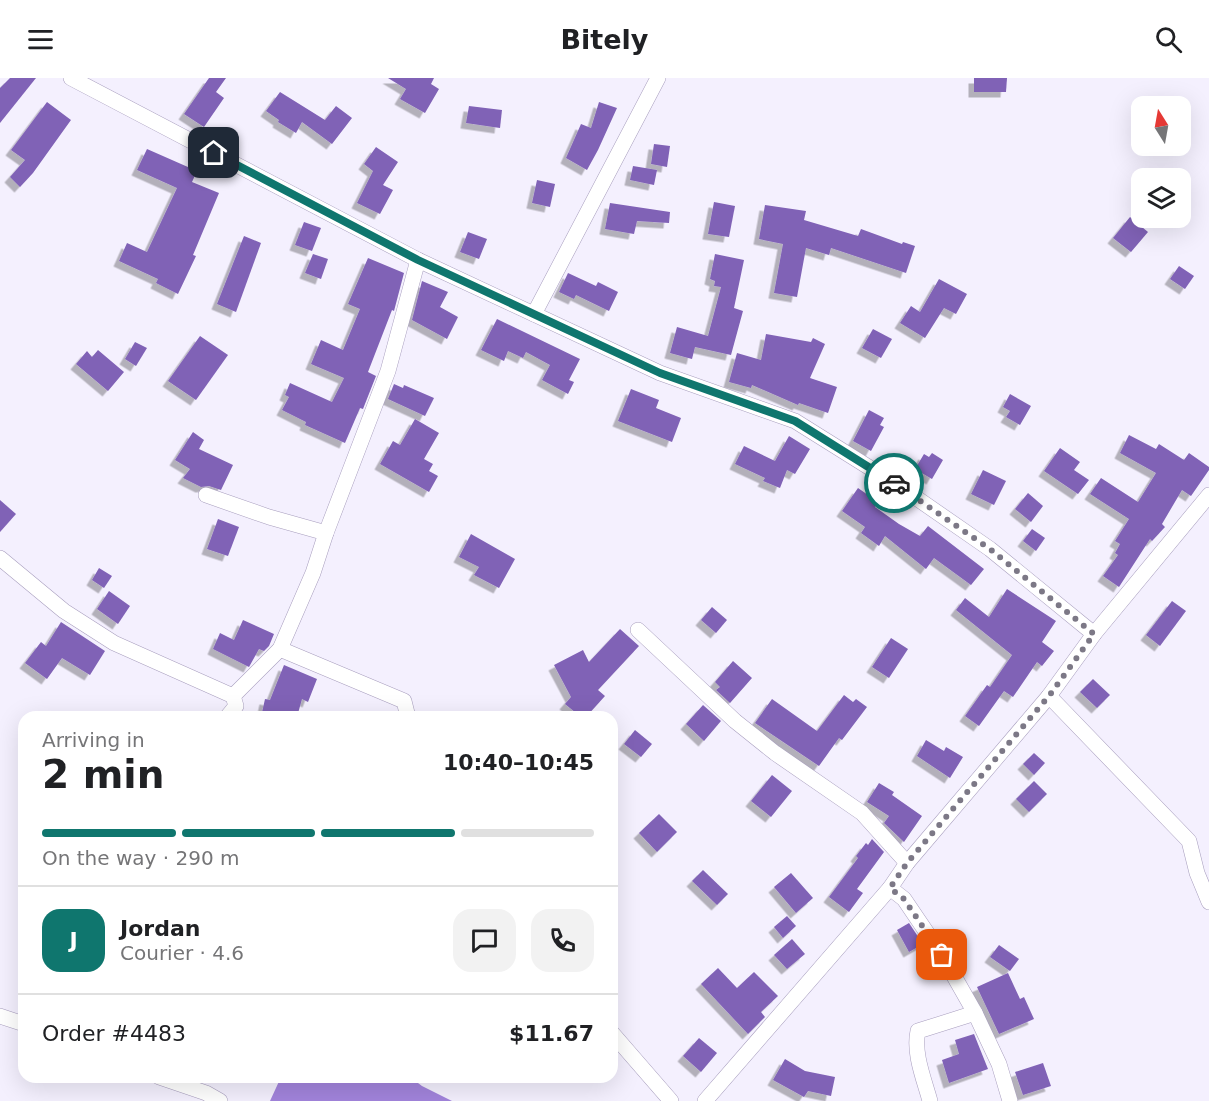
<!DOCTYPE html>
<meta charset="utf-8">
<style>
:root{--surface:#fff;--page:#f2f2f2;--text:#202124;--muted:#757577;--line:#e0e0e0;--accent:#0f766e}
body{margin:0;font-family:"DejaVu Sans",sans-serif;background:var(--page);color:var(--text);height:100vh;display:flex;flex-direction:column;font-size:22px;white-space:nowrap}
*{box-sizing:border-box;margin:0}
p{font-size:20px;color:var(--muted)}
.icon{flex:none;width:33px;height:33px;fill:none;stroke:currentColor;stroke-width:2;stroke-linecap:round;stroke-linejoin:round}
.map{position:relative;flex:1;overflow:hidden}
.drawer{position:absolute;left:18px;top:633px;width:600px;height:372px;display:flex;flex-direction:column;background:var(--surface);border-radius:18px;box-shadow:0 6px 24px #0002}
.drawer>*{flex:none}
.needle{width:39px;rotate:349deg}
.tools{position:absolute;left:1131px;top:18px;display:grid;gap:12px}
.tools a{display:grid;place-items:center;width:60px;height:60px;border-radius:12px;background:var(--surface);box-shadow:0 6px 24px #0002;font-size:30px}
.pin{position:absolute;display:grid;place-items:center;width:51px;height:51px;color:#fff;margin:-26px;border-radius:12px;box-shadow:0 3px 9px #0006}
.courier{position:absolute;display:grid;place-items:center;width:60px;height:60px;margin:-30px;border:4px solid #0f766e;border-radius:50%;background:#fff;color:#222;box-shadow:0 2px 8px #0007}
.overview em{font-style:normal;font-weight:800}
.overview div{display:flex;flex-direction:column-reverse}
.overview{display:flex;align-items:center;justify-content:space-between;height:102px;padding:0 24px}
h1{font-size:39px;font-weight:800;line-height:45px}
.bar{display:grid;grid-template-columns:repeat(4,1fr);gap:9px 6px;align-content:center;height:72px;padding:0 24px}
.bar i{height:8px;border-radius:4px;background:var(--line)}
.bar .selected{background:var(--accent)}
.bar p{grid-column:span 4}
.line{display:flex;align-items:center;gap:15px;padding:0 24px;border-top:2px solid var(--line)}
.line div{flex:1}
.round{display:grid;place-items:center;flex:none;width:63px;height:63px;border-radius:18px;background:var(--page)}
header{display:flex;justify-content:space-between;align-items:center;height:78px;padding:0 24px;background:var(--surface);font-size:27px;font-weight:800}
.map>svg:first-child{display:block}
.water{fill:#a284dc}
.building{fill:#8062b6;filter:url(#shadow)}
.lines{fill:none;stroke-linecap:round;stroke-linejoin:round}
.minor-casing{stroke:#a89ebe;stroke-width:16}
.minor{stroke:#fff;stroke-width:15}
.done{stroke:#7c7886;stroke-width:6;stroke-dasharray:0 10.8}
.route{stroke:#0f766e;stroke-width:8}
</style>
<header><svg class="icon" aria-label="menu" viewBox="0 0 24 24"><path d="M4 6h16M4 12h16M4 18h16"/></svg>Bitely<svg class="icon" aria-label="search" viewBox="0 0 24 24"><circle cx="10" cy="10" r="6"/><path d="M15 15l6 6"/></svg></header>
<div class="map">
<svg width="1209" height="1023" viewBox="0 0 1209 1023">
<defs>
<filter id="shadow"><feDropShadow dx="-5.5" dy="5.5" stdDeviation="0" flood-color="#0004"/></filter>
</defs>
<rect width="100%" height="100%" fill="#f4f0fe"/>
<path class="water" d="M281,999H410L422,1008L452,1023H270Z"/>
<g class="building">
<path d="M10,0H36L0,45V10Z"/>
<path d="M209,0H226L216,14L224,20L204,49L184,36Z"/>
<path d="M388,0H434L431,6L439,11L425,35L400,21L406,11Z"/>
<path d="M974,0H1007L1006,14H974Z"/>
<path d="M280,14L325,42L336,28L352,40L332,66L302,44L296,55L278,44L279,42L266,33Z"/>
<path d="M47,24L71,42L33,95L20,109L10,99L25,82L11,72Z"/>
<path d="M599,24L617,30L598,72L587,92L566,80L581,46L591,50Z"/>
<path d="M469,28L502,32L500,50L466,45Z"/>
<path d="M654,66L670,68L667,89L651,86Z"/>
<path d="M376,69L398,84L383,107L393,112L380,136L357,125L373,93L364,86Z"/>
<path d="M147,71L197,93L192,104L219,115L193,177L196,178L178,216L156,205L158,201L119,183L127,165L147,174L177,110L137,92Z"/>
<path d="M633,88L657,92L654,107L630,102Z"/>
<path d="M537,102L555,106L550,129L532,125Z"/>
<path d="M714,124L735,128L729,159L708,156Z"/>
<path d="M610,125L670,134L669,145L637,143L634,156L605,151Z"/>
<path d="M765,127L806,133L804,142L858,158L861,151L902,166L903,164L915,168L906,195L831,170L829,177L806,170L797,219L774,215L783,166L759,161Z"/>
<path d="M1130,139L1148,154L1131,174L1113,160Z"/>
<path d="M304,144L321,150L312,173L295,167Z"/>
<path d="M468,154L487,161L479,181L460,174Z"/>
<path d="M244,158L261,165L236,234L217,226Z"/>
<path d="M313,176L328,181L321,201L305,195Z"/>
<path d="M715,176L744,182L734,230L743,233L731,277L695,269L692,281L670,275L677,249L708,258L721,209L714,208L715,203L710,201Z"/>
<path d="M368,180L404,195L394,233L392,232L368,294L376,298L363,331L360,330L345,365L305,347L306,344L282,332L289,319L285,317L290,305L332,324L344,300L311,286L321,262L343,272L360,231L348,226Z"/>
<path d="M1179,188L1194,198L1185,211L1170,201Z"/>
<path d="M568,195L596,208L598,204L618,214L609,233L576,217L574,221L559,214Z"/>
<path d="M939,201L967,216L956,236L944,230L925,260L900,245L911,228L920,234Z"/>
<path d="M422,203L448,214L440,229L458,239L447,261L412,242Z"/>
<path d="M497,241L580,281L569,302L574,304L568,316L542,302L550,287L526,274L523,280L508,273L504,283L481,272Z"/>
<path d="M873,251L892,261L881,280L862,270Z"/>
<path d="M766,256L811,264L813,260L825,266L810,300L837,309L828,335L799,325L798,327L752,307L751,310L729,304L737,275L761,282Z"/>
<path d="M200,258L228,277L196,322L168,303Z"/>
<path d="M135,264L147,270L136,288L125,281Z"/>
<path d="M98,272L124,294L108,313L76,286L87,273L92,279Z"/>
<path d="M394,306L403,310L404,307L434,320L425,338L388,321Z"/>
<path d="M631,311L659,322L656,330L681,340L672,364L618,343Z"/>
<path d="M1010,316L1031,328L1020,347L1006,339L1010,333L1003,329Z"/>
<path d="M869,332L884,340L880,347L884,349L871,373L853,363Z"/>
<path d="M415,341L439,355L424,381L433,386L429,393L438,398L429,414L380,386L393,363L400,367Z"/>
<path d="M193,354L204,362L199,371L233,387L221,412L209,408L201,409L183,400L190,391L175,382Z"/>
<path d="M1129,357L1156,371L1159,366L1184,382L1189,375L1209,389V392L1191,418L1182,412L1162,446L1165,449L1152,463L1150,461L1119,509L1103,498L1118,477L1115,475L1120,466L1115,463L1129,441L1090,416L1101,400L1138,424L1156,395L1120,375Z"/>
<path d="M789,358L810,371L795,396L787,392L780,410L763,403L765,400L735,386L744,368L775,383Z"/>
<path d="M1060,370L1080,384L1074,392L1089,402L1078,416L1044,393Z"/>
<path d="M932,375L943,382L932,401L915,391L924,376L929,379Z"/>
<path d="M983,392L1006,403L994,427L971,416Z"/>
<path d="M858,410L878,424L875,429L899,446L920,458L928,448L984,491L971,507L934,480L926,491L885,458L879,468L861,455L865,449L842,433Z"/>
<path d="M1028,415L1043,428L1031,444L1015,431Z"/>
<path d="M0,422L16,436L0,454Z"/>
<path d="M218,441L239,449L228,478L207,471Z"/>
<path d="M1032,451L1045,460L1036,473L1023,463Z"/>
<path d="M471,456L515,481L499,510L474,497L479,489L459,479Z"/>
<path d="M99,490L112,498L104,510L92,502Z"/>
<path d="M1007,511L1056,543L1042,564L1054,573L1042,588L1037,584L1013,619L1004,613L979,648L965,638L987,607L990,609L1012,577L956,532L965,520L989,539Z"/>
<path d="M109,513L130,528L118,546L97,531Z"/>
<path d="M1172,523L1186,533L1160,568L1146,557Z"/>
<path d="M712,529L727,542L716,555L701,542Z"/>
<path d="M243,542L274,556L269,568L264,573L259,571L249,589L213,571L220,555L234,562Z"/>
<path d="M61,544L105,573L90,597L62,580L47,601L25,585L41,564L46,568Z"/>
<path d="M620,551L639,568L598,612L605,618L586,639H581L565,626L571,619L554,587L583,572L589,584Z"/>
<path d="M891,560L908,571L889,600L872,589Z"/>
<path d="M733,583L752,600L730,625L716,612L720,609L715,604Z"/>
<path d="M284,587L317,601L308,624L302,621L297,639H261L265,621L270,622Z"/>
<path d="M1093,601L1110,617L1097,630L1080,614Z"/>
<path d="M844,617L853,624L856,621L867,629L842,662L839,660L819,688L755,645L772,621L817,653Z"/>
<path d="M703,627L721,643L704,663L686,646Z"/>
<path d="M635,652L652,666L641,679L624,666Z"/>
<path d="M926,662L944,673L946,669L963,679L950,700L917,678Z"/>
<path d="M1034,675L1045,685L1034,697L1023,686Z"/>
<path d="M772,697L792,713L771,739L751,723Z"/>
<path d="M1034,703L1047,716L1029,734L1016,721Z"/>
<path d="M879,705L894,714L892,717L922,738L904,764L884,745L889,738L867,724Z"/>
<path d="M659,736L677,754L657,774L639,755Z"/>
<path d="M872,761L884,774L857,811L863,815L849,834L829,819L858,780L856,778L866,765L868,767Z"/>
<path d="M703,792L728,816L717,827L692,803Z"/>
<path d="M791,795L813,820L796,835L774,809Z"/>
<path d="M787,838L796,848L783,860L774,849Z"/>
<path d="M909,845L923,866L909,874L897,852Z"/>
<path d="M792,861L805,876L787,891L774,877Z"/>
<path d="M999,867L1019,881L1010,893L990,879Z"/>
<path d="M718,890L737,910L754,894L778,918L761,934L765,939L748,956L701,906Z"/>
<path d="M1008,895L1020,921L1024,919L1034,941L999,956L977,909Z"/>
<path d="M974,956L988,991L949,1005L942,982L959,976L955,962Z"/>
<path d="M699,960L717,975L701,994L683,978Z"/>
<path d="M785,981L805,993L835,999L831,1018L808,1013L804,1019L773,1002Z"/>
<path d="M1043,985L1051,1008L1023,1017L1015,994Z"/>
</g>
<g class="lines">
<defs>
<g id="minor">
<path d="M71,0L418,182L660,295L795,343L902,410L990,471L1094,556"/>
<path d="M534,236L658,0"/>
<path d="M206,417L269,439L326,455"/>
<path d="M0,480L64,533L114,565L233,618L280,571L313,495L326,455L388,293L418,182"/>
<path d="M638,552L735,643L775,675L862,735L907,785"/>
<path d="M280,571L404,623L408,639"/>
<path d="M1049,618L1189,763L1197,795L1209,824"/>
<path d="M227,639L236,628L233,618"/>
<path d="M890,810L904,821L942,877L975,935L999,986L1010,1023"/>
<path d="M0,938L24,946"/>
<path d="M612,955L671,1023"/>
<path d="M159,999L206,1015L220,1023"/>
<path d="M705,1023L890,810L907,785L1049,618L1094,556L1209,417"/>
<path d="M930,1023C924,1001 913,975 918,953L975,935"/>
</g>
</defs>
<use href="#minor" class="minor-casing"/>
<use href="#minor" class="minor"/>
</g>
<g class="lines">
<path class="done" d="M894,405L990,471L1094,556L1049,618L907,785L890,810L904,821L942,877"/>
<path class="route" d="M214,75L418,182L660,295L795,343L894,405"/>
</g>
</svg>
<div class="tools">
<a><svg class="needle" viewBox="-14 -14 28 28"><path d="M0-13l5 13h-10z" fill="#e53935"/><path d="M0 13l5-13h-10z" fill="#757577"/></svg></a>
<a><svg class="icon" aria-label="layers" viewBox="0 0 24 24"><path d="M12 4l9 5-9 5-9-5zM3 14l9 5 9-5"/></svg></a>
</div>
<div class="pin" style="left:942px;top:877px;background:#ea580c"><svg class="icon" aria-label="bag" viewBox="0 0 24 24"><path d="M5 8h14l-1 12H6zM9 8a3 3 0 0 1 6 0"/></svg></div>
<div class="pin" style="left:214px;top:75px;background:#1f2937"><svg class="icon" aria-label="home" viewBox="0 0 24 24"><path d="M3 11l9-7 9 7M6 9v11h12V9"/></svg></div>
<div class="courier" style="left:894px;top:405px"><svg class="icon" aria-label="car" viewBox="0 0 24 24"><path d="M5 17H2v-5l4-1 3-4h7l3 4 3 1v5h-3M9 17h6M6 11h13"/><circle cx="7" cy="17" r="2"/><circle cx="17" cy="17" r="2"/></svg></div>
<section class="drawer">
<div class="overview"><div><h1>2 min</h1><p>Arriving in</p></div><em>10:40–10:45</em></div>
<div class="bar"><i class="selected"></i><i class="selected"></i><i class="selected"></i><i></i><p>On the way · 290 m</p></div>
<div class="line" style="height:108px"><b class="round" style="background:var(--accent);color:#fff">J</b><div><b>Jordan</b><p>Courier · 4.6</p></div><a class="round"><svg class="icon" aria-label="chat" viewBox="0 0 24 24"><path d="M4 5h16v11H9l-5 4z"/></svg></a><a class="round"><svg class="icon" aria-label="phone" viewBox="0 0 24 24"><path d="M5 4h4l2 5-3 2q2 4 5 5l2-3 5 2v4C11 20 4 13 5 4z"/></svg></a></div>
<div class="line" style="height:78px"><div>Order #4483</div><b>$11.67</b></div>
</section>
</div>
